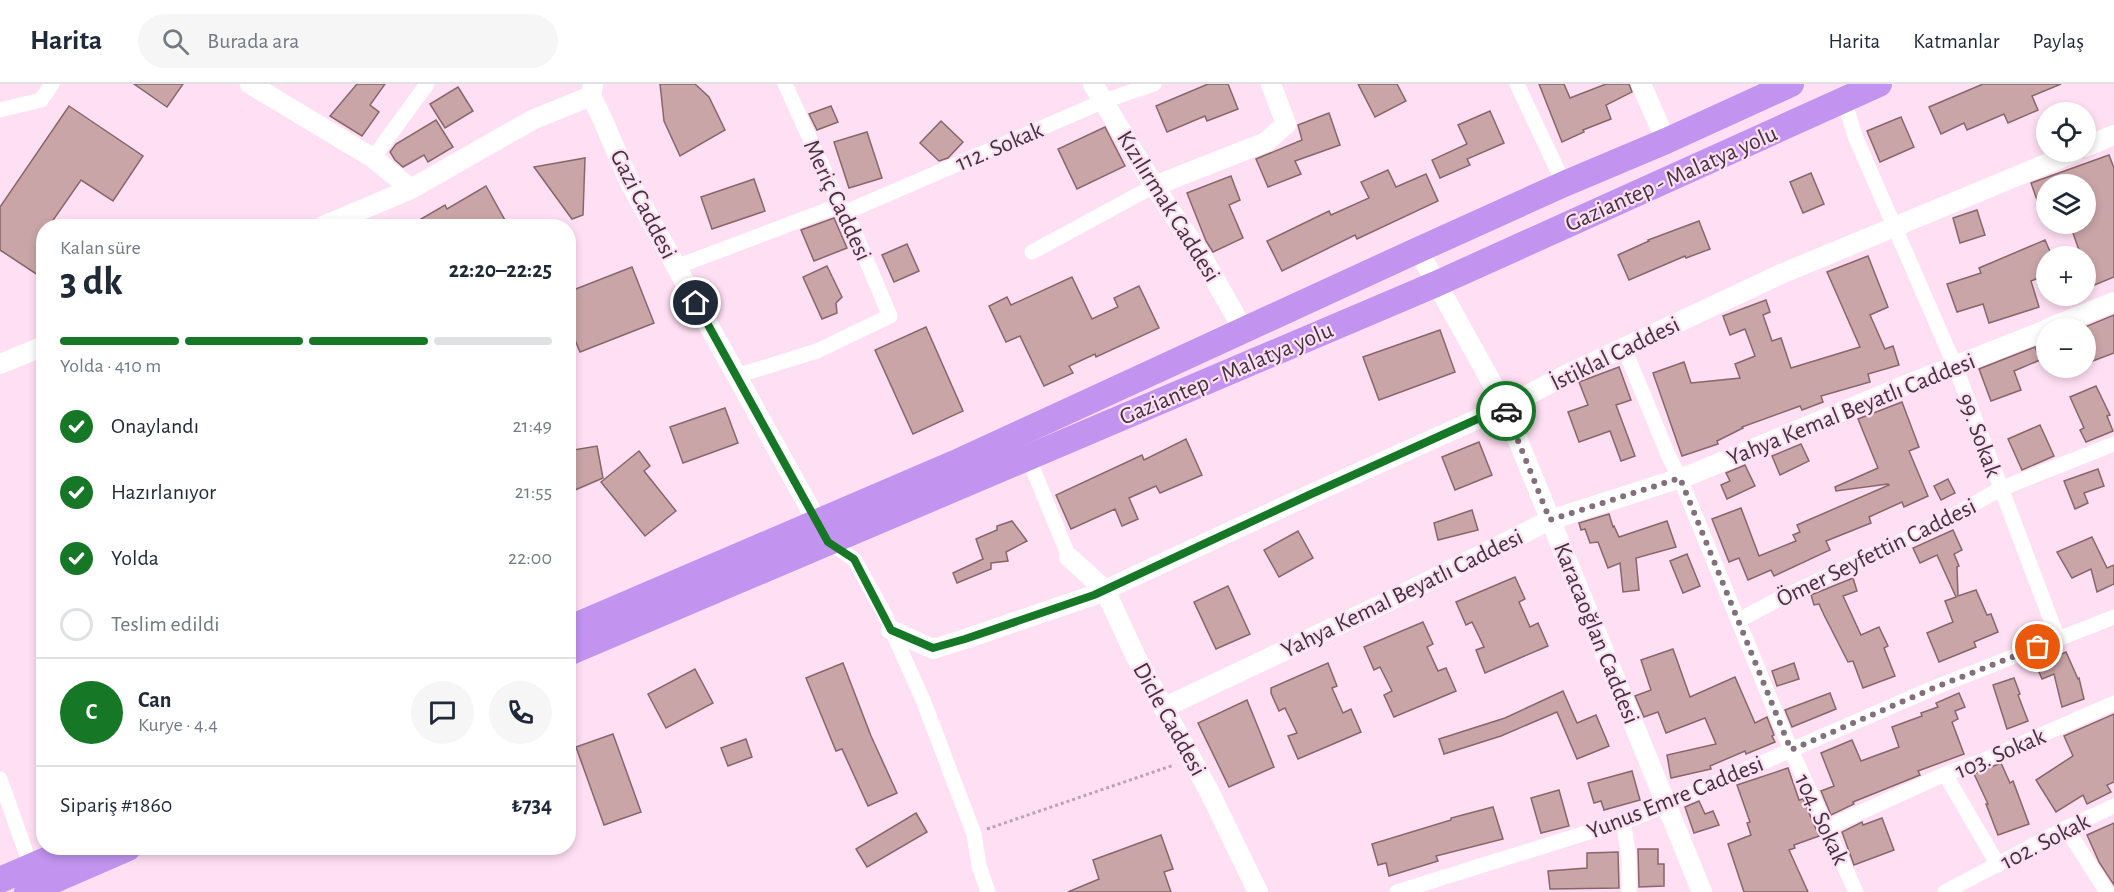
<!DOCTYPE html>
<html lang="tr">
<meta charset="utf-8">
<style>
:root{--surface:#fff;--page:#f6f6f7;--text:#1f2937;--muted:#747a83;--line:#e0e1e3;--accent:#167727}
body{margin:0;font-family:"Alegreya Sans",sans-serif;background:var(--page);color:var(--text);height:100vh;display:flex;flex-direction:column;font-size:22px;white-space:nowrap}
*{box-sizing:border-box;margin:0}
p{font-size:20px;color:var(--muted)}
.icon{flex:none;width:33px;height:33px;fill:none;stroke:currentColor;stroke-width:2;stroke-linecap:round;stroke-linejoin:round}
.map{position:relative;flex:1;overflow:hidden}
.sheet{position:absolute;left:36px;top:135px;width:540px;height:636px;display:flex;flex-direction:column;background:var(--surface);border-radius:24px;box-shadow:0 3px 9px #0003}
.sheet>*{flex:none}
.tools{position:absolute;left:2036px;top:18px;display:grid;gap:12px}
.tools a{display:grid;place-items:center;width:60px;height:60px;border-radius:50%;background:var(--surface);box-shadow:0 3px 9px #0003;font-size:30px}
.pin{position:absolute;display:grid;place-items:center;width:51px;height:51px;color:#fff;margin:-26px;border:3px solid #fff;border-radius:50%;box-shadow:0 2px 6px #0007}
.courier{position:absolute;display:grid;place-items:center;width:60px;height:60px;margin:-30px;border:4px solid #167727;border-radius:50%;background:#fff;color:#222;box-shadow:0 2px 8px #0007}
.summary em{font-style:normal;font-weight:700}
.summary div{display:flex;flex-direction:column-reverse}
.summary{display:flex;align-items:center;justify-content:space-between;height:102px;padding:0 24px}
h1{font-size:39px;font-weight:700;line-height:45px}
.bar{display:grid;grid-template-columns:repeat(4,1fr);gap:9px 6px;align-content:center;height:72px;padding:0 24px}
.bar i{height:8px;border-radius:4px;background:var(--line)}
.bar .on{background:var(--accent)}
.bar p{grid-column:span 4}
.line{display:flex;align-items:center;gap:15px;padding:0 24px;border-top:2px solid var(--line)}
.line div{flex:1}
.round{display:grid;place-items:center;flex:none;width:63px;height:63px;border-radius:32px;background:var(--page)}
ol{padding:0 24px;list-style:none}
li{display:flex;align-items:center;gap:18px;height:66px}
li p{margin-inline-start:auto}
li .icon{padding:6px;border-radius:50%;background:var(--accent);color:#fff;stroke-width:4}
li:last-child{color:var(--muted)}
li i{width:33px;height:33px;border:3px solid var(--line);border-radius:50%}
header{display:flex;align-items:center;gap:36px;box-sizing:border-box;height:84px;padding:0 30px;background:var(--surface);border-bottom:2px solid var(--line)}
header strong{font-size:28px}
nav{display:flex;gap:33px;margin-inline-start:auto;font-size:21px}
.search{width:420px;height:54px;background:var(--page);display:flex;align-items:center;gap:15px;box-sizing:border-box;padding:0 21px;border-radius:33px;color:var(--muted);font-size:22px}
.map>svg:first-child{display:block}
.building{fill:#caa5a8;stroke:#886669;stroke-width:1.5}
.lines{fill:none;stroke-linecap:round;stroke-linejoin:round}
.path{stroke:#bca3b3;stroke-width:3;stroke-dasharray:3 3;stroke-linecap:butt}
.minor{stroke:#fff;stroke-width:15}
.tertiary{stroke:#fff;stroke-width:20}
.trunk{stroke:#c294f0;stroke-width:26}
.done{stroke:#84707d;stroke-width:6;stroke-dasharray:0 10.8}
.route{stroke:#167727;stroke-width:8}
.labels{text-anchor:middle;stroke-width:4.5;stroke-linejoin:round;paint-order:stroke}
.street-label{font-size:24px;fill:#41353d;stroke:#ffdff4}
</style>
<header>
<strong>Harita</strong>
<div class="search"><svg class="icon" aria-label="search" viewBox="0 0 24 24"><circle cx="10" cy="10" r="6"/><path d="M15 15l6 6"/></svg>Burada ara</div>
<nav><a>Harita</a><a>Katmanlar</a><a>Paylaş</a></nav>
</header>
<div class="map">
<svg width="2114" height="808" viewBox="0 0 2114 808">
<rect width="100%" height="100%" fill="#ffdff4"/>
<g class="building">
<path d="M134,0H183L167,23Z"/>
<path d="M357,0H385L370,21L379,28L362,52L330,32Z"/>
<path d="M660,0H695L709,13L725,46L680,72L664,37Z"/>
<path d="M1208,0H1228L1238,25L1207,37L1205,32L1167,48L1156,22Z"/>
<path d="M1358,0H1397L1406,17L1375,33Z"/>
<path d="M1539,0H1564L1570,14L1606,0H1629L1632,8L1606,21L1611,35L1583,46L1584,48L1562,58Z"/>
<path d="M1983,0H2061L2032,12L2038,26L2008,39L2004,30L1967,46L1964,39L1941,50L1929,23Z"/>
<path d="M458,3L473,27L445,44L430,20Z"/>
<path d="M69,22L143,72L113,117L81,96L49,142H44V195L0,166V123Z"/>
<path d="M831,22L838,38L817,46L809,30Z"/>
<path d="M1490,27L1504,59L1467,75L1470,81L1440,94L1432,76L1467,60L1458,41Z"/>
<path d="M1329,29L1340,61L1295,77L1301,90L1268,103L1256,75L1302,56L1298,41Z"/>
<path d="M1901,33L1914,63L1880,78L1867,47Z"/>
<path d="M436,36L453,63L428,78L424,71L403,83L395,76L390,68L396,60Z"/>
<path d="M941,37L963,58L948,74L939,77L920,59Z"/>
<path d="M1105,43L1125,82L1077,105L1058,65Z"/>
<path d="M867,48L882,94L849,104L834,58Z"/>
<path d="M2109,71L2114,84V193L2085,205V172H2081L2072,146L2085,141V135L2087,134L2085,130V100H2046V136H2044L2031,99Z"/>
<path d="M585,74L583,131L572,135L534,83Z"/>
<path d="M1388,86L1396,103L1426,90L1438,117L1357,155L1355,151L1282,187L1267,157L1329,127L1331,131L1369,114L1361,98Z"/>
<path d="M1811,89L1824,120L1803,129L1790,98Z"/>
<path d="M1231,92L1240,116L1229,121L1243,154L1213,168L1206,157L1187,109Z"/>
<path d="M754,95L765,127L712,145L701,113Z"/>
<path d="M486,102L506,138L498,142H409L445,121L447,125Z"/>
<path d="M1977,126L1985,151L1960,159L1953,134Z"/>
<path d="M834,134L847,164L814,177L801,146Z"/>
<path d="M1699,137L1710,165L1686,174L1685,172L1629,196L1618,171L1649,157L1648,156Z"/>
<path d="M2045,156L2052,172H2046V191L2031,197L2039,223L1989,239L1983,220L1957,228L1947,200L1981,189L1979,184Z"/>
<path d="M907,160L919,187L894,198L882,171Z"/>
<path d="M1868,172L1888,223L1870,231L1885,265L1893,262L1899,281L1868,290L1870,298L1821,312L1823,318L1802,326L1800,322L1742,343L1743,344L1717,357L1718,360L1682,372L1653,289L1684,278L1691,299L1740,294L1735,280L1755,272L1745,245L1730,251L1723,232L1766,216L1770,228L1763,231L1772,257L1781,254L1791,284L1860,263L1827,188Z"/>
<path d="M827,182L842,213L836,219L837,229L822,235L803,193Z"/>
<path d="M632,183L654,239L580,268L568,239V208Z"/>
<path d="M1072,193L1092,235L1118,223L1114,214L1139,202L1159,244L1096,273L1095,270L1069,282L1073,289L1044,302L1020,252L1006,258L989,222L1007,213L1011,221Z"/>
<path d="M2114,231V269L2085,280V243Z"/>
<path d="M926,243L963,327L913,350L875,266Z"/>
<path d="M1440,246L1455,288L1379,316L1363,273Z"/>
<path d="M2035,263L2040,276L2014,287L2021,306L1991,317L1979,285Z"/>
<path d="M1619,283L1631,316L1616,321L1635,372L1621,377L1610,347L1579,358L1568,328L1588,321L1579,298Z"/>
<path d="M2096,302L2110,331L2107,332L2113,347L2086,358L2080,346L2084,344L2070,313Z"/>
<path d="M1902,318L1919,363L1909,367L1928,412L1904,423L1902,418L1869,433L1871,439L1826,457L1830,466L1774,492L1771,486L1748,496L1739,474L1729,478L1712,435L1741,424L1759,472L1796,457L1793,451L1800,448L1797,441L1889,401L1888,400L1836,407L1835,403L1878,384L1858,335Z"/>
<path d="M725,324L738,359L683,379L670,343Z"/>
<path d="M2040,341L2054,372L2022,386L2008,355Z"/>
<path d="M1186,355L1202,391L1160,409L1156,402L1129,414L1138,435L1122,442L1115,425L1071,445L1056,411L1142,371L1144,376Z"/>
<path d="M1479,358L1492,391L1455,406L1442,373Z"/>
<path d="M1801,360L1809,377L1780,391L1772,372Z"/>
<path d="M597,362L603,394L568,409V367Z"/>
<path d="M639,367L650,382L644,387L676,427L645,452L601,398Z"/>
<path d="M1745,381L1755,402L1727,415L1721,401L1730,397L1726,389Z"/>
<path d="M2098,385L2104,402L2084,409L2088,419L2075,425L2064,397Z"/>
<path d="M1948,395L1955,409L1941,416L1934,402Z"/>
<path d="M1472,426L1478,446L1438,456L1434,439Z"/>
<path d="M1609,430L1613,443L1614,442L1619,453L1667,437L1676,463L1636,474L1639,506L1623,508L1620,479L1608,484L1598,458L1590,459L1585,445L1581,446L1579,439Z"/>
<path d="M1012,437L1027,457L1006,468L1008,477L991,479V485L957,499L953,489L983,475L976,455L997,446V442Z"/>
<path d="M1953,446L1962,466L1954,470L1959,482L1957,483L1958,512L1976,506L1987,531L1991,530L1998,548L1974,558L1976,563L1939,578L1927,549L1953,538L1945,517L1956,513L1937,471L1920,479L1913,464Z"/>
<path d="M1298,447L1313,474L1279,493L1264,466Z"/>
<path d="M2092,453L2107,484L2114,481V500L2097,508L2091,485L2072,494L2057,468Z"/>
<path d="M1687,470L1700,502L1683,509L1670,477Z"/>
<path d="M1515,493L1525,515L1519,518L1530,543L1538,539L1548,562L1485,589L1476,566L1484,563L1472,538L1466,541L1456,518Z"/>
<path d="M1853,494L1857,507L1843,512L1861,551L1879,543L1888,562L1884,564L1895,592L1863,604L1853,577L1848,578L1824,531L1819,520L1814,521L1811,511Z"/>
<path d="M1228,502L1250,550L1216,565L1194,518Z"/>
<path d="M1423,538L1433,560L1427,563L1438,587L1446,584L1456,607L1394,633L1384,611L1392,607L1380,583L1374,586L1364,563Z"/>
<path d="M1673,565L1690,613L1735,593L1755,639L1767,633L1774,651L1772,652L1775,658L1746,670L1745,667L1710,682L1711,685L1671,694L1667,671L1716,660L1705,634L1666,649L1658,628L1644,633L1635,612L1651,606L1641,576Z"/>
<path d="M2066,568L2078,595L2079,594L2084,615L2062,623L2054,590L2042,595L2036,581Z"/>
<path d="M843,579L871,652L897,709L868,722L842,665L836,667L806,594Z"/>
<path d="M1328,579L1337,602L1332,604L1343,629L1351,625L1361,648L1298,675L1288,652L1297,649L1285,624L1279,627L1271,609V604Z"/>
<path d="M1794,579L1799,595L1777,602L1772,587Z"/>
<path d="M695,585L713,619L666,644L648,610Z"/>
<path d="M2014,594L2020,610L2018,611L2028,637L2007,645L1993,601Z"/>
<path d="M1563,607L1577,639L1596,631L1609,662L1577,675L1557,628L1501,652L1444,670L1439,655L1505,634Z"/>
<path d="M1830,609L1836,625L1792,643L1785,626Z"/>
<path d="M1959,609L1965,623L1955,627L1958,635L1952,638L1964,670L1918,687L1920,691L1853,718L1854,720L1831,731L1821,707L1834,702L1821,669L1852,656L1861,677L1899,663L1892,643L1922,632L1921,629L1938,623L1936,619Z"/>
<path d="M1247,616L1274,683L1229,703L1198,639Z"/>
<path d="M2114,630V698L2107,701L2111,708L2087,720L2083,711L2056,728L2036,696L2073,672L2064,652Z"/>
<path d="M613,650L641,728L604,741L576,663Z"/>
<path d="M746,655L752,673L728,682L721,664Z"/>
<path d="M2001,679L2010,699L2013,697L2029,740L1998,751L1986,720H1988L1974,690Z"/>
<path d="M1788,684L1799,716L1803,715L1819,752L1794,761L1795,764L1789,766L1808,808H1744L1728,760L1751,751L1747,739L1750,738L1737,701Z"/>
<path d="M1632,687L1640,716L1604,726L1601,717L1594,719L1588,699Z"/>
<path d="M1559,706L1569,742L1541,749L1531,714Z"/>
<path d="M1699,717L1705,730L1713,727L1719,741L1694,749L1685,723Z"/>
<path d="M1493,723L1503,755L1436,772L1438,777L1389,792L1386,779L1378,781L1372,760L1451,736V734Z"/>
<path d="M916,729L927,748L867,783L856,765Z"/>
<path d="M1882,734L1894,766L1854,781L1842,748L1862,738L1863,741Z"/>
<path d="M2114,739V801L2099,778L2087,751Z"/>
<path d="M1161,751L1173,785L1164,788L1171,808H1068L1099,795L1093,776Z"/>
<path d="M1638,765H1658V780H1664V802L1639,803Z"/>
<path d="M1618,768L1619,804L1550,805L1548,787L1587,784V769Z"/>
</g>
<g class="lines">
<path class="path" d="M987,745L1174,681"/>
<g class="minor">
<path d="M1517,0L1564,100"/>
<path d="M1844,16L1855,52L1955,282L2058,555"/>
<path d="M0,26L41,16L52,0"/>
<path d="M373,74L427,0"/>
<path d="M846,128L1104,17L1154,0"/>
<path d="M1032,168L1154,102"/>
<path d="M676,183L840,121"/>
<path d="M1624,264L1669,373L1680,394L1791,666L1856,808"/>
<path d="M736,292L817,267L890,232L846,128L840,121L785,0"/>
<path d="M1028,373L1069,473"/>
<path d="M828,458L854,475L884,529L923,616L974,750L979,782L988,808"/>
<path d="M1739,536L1779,515L1942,438L2000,405L2114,360"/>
<path d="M0,695L31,783"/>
<path d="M1623,737L1629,773V808"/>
<path d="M1826,744L1945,690"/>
<path d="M2066,744L2107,808"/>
<path d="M1998,781L1945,690L1982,677L2114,619"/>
<path d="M1397,808L1637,733L1936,603L2114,533"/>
<path d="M1945,808L2066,744L2114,722"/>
</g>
<g class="tertiary">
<path d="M250,0L373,74L411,105L532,36L591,12"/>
<path d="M593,0L591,12L601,32L630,99L824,450"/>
<path d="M1093,0L1154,102L1202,173L1243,245"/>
<path d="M1641,0L1666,57"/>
<path d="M2085,63L2114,51"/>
<path d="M1154,102L1266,58L1286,40L1271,0"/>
<path d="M323,142L411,105"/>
<path d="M1418,166L1502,317L1702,808"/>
<path d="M2049,244L2114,218"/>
<path d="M0,280L44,262"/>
<path d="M1069,473L1105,506L1135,571L1209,707L1258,808"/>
<path d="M891,546L933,565L965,555L1094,511L1309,411L1504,323L1568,290L1781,190L2075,68"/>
<path d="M1163,624L1385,519L1550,436L1690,391L1906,301L2046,246"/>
</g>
<g class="trunk">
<path d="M568,545L955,379L1418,166L1564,100L1666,57L1791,0"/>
<path d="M568,569L1436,200L1879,0"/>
<path d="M0,796L74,764"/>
<path d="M27,808L128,764"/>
</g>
</g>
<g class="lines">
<path class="done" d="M1506,327L1550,436L1680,394L1791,666L1936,603L2038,563"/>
<path class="route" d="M696,219L828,458L854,475L891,546L933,564L965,555L1094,511L1309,411L1504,323L1506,327"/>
</g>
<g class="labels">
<g class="street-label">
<text transform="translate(999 62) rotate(-23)" y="8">112. Sokak</text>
<text transform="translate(1671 94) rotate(-24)" y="8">Gaziantep - Malatya yolu</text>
<text transform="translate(838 116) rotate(65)" y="8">Meriç Caddesi</text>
<text transform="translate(644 120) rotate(63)" y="8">Gazi Caddesi</text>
<text transform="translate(1169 122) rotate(58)" y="8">Kızılırmak Caddesi</text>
<text transform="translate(1615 269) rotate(-26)" y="8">İstiklal Caddesi</text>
<text transform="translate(1226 289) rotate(-23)" y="8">Gaziantep - Malatya yolu</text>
<text transform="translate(1851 325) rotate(-22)" y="8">Yahya Kemal Beyatlı Caddesi</text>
<text transform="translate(1980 351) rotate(70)" y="8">99. Sokak</text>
<text transform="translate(1876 468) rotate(-26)" y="8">Ömer Seyfettin Caddesi</text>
<text transform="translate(1402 509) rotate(-26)" y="8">Yahya Kemal Beyatlı Caddesi</text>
<text transform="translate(1597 549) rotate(68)" y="8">Karacaoğlan Caddesi</text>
<text transform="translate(1170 635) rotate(61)" y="8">Dicle Caddesi</text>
<text transform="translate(2000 669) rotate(-23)" y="8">103. Sokak</text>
<text transform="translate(1675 713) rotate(-22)" y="8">Yunus Emre Caddesi</text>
<text transform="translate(1822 735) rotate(65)" y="8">104. Sokak</text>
<text transform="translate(2045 757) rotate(-27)" y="8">102. Sokak</text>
</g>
</g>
</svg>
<div class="tools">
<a><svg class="icon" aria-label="locate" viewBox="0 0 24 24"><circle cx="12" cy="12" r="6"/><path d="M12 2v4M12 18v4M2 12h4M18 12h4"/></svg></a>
<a><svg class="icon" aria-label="layers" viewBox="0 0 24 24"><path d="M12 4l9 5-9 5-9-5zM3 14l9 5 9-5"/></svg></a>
<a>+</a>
<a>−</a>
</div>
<div class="pin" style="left:2038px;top:563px;background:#ea580c"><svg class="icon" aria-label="bag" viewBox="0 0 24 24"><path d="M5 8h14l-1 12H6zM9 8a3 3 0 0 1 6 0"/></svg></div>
<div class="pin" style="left:696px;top:219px;background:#1f2937"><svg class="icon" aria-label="home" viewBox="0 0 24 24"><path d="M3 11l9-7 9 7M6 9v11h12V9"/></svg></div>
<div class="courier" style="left:1506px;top:327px"><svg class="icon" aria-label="car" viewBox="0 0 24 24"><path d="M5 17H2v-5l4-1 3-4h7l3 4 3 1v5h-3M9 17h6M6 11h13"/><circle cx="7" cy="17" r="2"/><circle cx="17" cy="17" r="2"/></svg></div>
<section class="sheet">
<div class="summary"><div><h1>3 dk</h1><p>Kalan süre</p></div><em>22:20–22:25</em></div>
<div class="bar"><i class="on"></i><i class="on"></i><i class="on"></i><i></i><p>Yolda · 410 m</p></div>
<ol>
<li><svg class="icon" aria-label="check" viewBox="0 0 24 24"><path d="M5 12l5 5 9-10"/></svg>Onaylandı<p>21:49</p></li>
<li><svg class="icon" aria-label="check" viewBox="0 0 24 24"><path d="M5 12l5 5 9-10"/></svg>Hazırlanıyor<p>21:55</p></li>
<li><svg class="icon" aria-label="check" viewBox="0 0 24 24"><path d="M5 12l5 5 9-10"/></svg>Yolda<p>22:00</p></li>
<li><i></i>Teslim edildi</li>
</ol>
<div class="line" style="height:108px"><b class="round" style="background:var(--accent);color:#fff">C</b><div><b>Can</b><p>Kurye · 4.4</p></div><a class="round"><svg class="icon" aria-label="chat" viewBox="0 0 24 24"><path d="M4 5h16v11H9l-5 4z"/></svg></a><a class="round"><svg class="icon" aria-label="phone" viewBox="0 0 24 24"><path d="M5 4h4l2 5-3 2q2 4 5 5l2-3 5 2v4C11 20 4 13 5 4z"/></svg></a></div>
<div class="line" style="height:78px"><div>Sipariş #1860</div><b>₺734</b></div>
</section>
</div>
